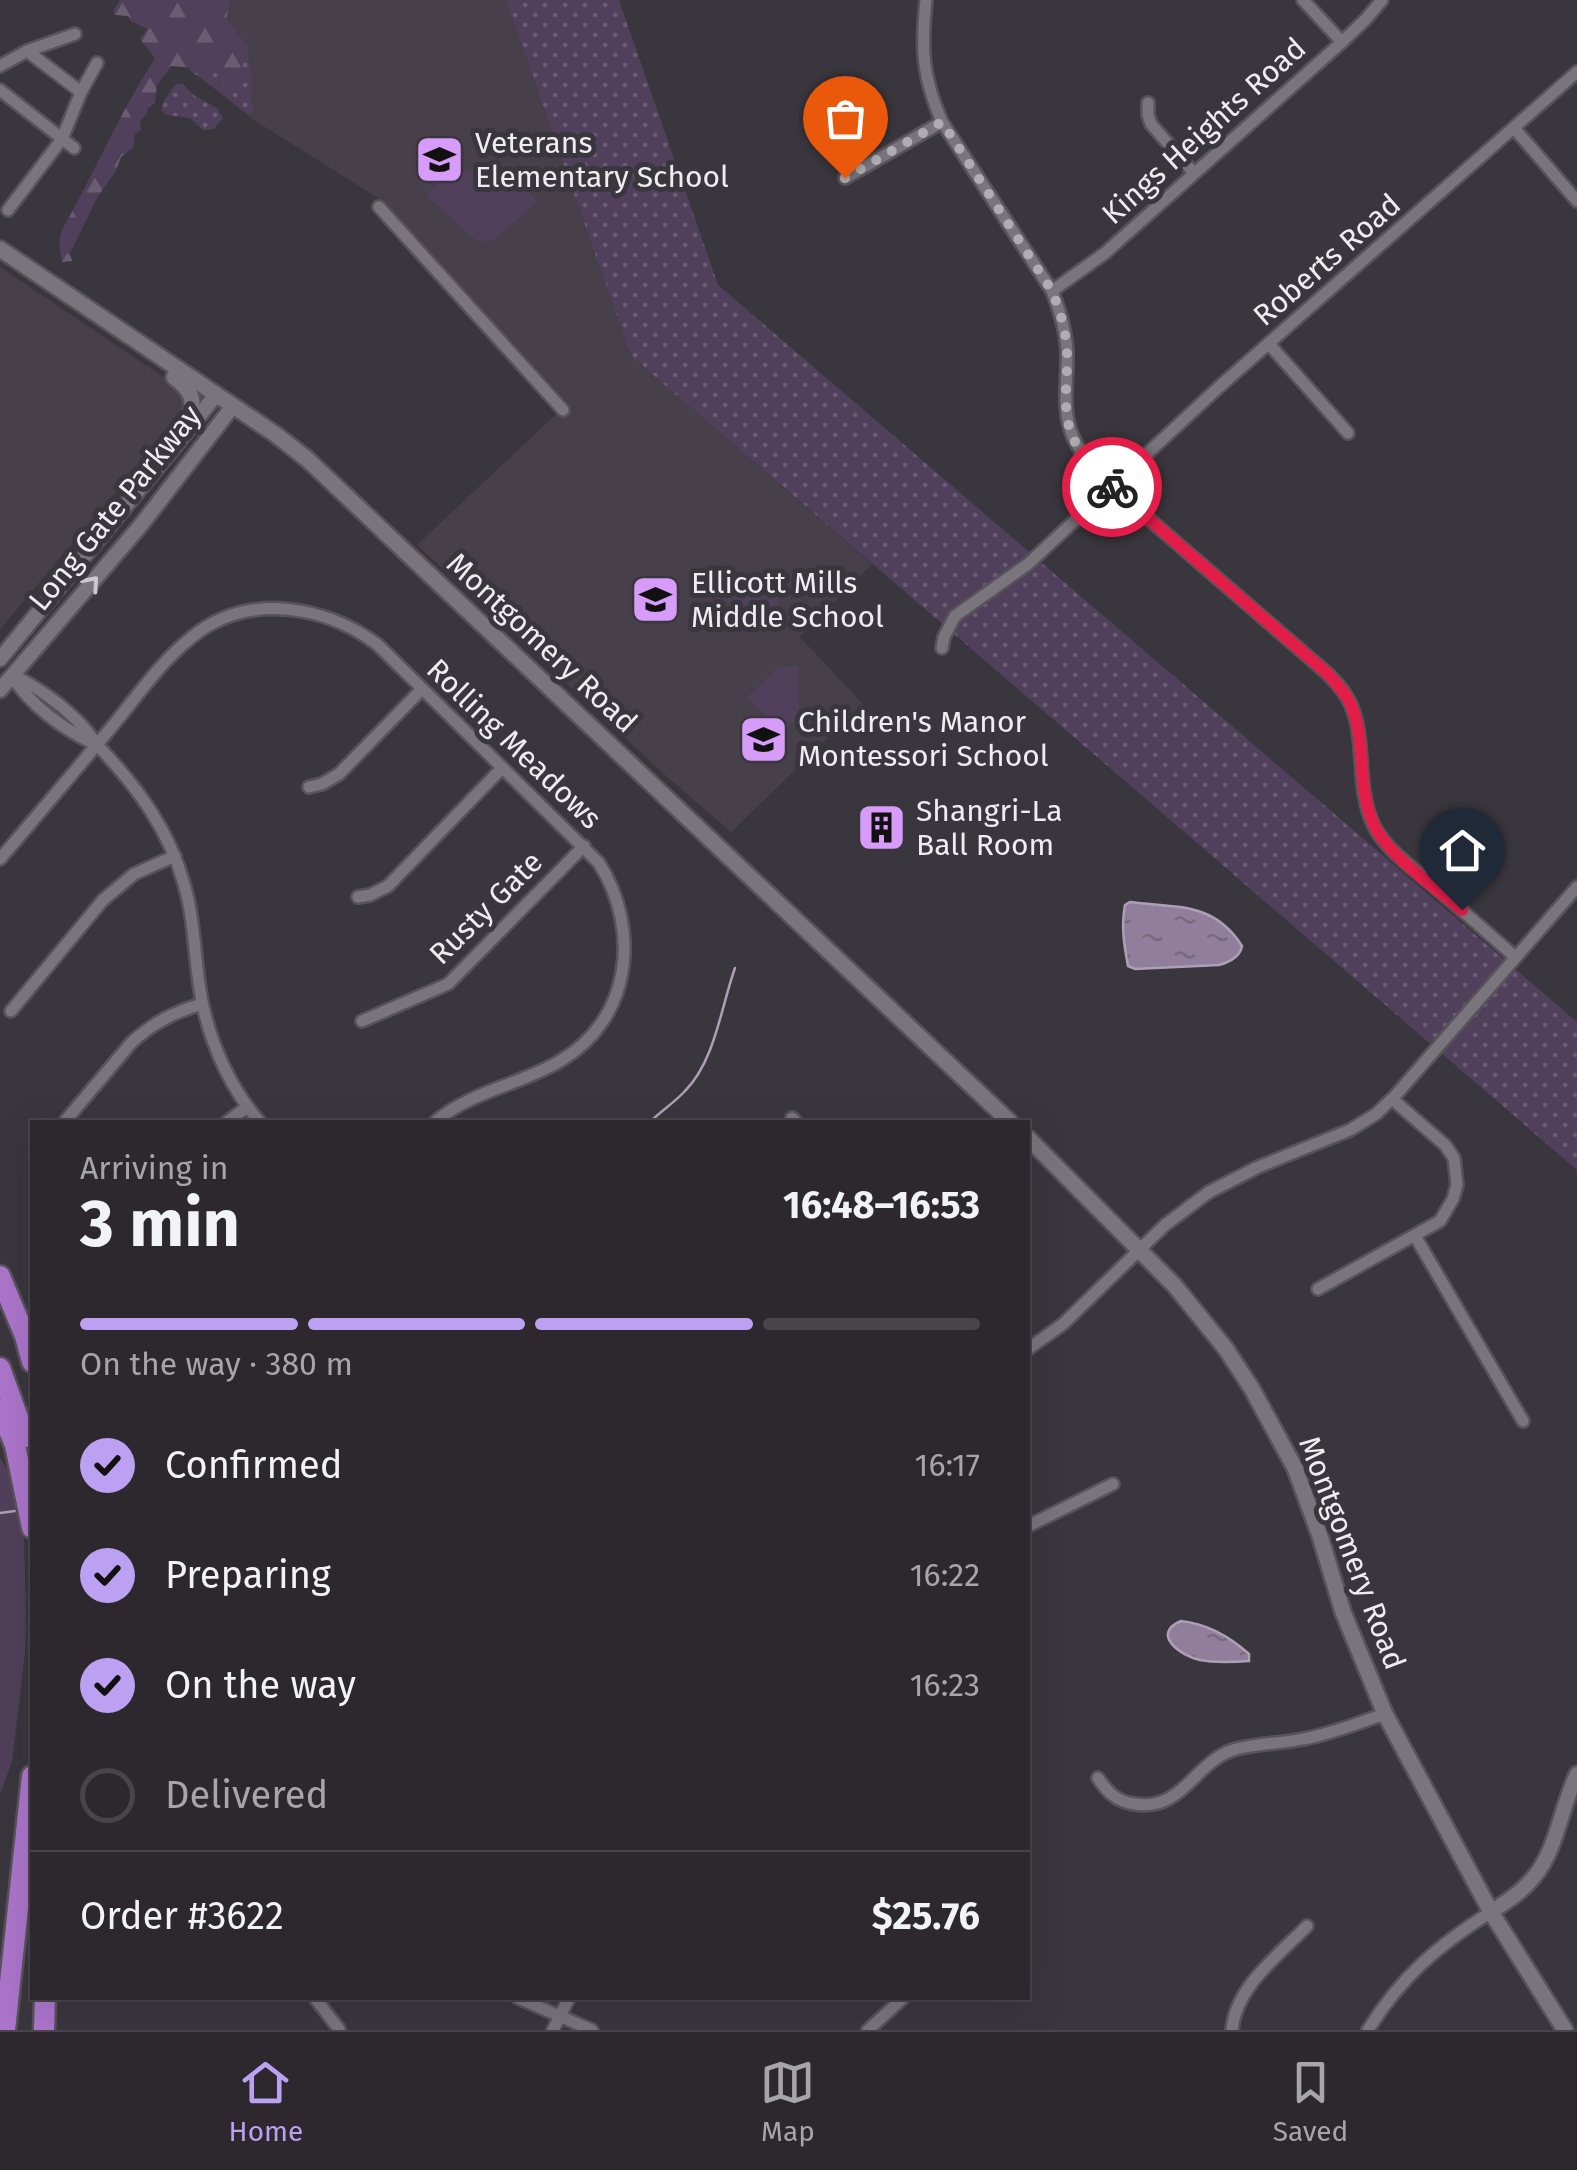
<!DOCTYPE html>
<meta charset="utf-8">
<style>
:root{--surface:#2c282e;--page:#38343a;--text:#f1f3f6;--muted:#a6a6aa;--line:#48444a;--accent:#bca0f2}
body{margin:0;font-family:"Fira Sans",sans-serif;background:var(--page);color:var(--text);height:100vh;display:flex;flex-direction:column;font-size:38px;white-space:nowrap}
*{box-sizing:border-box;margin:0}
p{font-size:32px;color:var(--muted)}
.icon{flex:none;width:55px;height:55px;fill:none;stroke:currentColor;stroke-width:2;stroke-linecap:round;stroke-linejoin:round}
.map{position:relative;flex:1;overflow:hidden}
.side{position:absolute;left:30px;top:1120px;width:1000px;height:880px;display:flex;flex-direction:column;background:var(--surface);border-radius:0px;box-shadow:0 10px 40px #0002,0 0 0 2px var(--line)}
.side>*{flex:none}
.pin{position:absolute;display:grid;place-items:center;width:85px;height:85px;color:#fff;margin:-102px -42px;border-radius:50% 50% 50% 0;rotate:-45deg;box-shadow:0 0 10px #0007}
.pin .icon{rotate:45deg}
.courier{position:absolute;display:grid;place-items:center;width:100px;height:100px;margin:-50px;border:8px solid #e11d48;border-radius:50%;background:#fff;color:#222;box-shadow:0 2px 12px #0007}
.headline em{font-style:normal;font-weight:700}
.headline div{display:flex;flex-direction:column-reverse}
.headline{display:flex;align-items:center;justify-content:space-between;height:170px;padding:0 50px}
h1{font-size:65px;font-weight:700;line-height:75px}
.bar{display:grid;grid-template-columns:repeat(4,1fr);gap:15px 10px;align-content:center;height:120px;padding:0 50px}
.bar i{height:12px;border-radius:8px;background:var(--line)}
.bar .selected{background:var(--accent)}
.bar p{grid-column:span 4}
.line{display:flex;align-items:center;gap:25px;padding:0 50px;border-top:2px solid var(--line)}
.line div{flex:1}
ol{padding:0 50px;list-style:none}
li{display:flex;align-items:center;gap:30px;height:110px}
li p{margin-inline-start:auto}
li .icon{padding:10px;border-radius:50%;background:var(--accent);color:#111;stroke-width:4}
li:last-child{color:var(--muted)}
li i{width:55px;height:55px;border:5px solid var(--line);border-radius:50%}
.dock{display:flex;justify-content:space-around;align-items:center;height:140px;border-top:2px solid var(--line);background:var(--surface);font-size:28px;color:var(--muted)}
.dock a{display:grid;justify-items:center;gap:5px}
.dock .selected{color:var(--accent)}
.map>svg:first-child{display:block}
.built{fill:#47404b}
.grass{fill:url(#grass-dots)}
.forest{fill:url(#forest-firs)}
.park{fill:#51405b}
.water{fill:url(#water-ripples);stroke:#ae9fb6;stroke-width:2.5}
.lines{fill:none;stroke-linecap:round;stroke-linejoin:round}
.stream{stroke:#ae9fb6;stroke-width:2.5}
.minor-casing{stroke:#575359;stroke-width:16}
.tertiary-casing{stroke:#575359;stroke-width:19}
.secondary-casing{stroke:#575359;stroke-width:20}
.motorway-casing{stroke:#575359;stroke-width:25}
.minor{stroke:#7a757d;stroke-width:11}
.tertiary{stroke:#7a757d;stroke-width:14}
.secondary{stroke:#7a757d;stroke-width:15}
.motorway{stroke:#ac75cb;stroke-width:20}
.oneway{stroke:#cdc9ce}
.done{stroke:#b0adb2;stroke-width:10;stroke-dasharray:0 18}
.route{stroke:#e11d48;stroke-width:12}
.labels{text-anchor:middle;stroke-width:10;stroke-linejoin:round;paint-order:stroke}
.street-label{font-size:30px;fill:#f0edf1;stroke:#3a363d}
.poi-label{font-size:30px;fill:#f0edf1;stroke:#3a363d;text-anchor:start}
</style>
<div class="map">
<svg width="1577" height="2030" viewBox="0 0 1577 2030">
<defs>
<pattern id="grass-dots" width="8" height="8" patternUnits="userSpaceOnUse" patternTransform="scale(2.5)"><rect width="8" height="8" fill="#51405b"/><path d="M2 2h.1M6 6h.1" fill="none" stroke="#6a5c73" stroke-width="1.8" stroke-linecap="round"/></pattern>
<pattern id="forest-firs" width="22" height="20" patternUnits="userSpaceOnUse" patternTransform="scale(2.5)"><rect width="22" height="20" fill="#51405b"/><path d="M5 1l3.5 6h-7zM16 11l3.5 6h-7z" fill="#6a5c73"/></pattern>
<pattern id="water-ripples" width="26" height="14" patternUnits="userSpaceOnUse" patternTransform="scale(2.5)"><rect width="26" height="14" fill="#917e9d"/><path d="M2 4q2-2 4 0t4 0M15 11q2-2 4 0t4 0" fill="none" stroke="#776b7f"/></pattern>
</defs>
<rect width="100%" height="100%" fill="#3a363d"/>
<g class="built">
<path d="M156,0H506L631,356L872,564L800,637L863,704L731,832L664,774L417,545L568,403L386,203L251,118L151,37Z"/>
<path d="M0,267L184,391L185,410L0,629Z"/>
</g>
<g class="grass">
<path d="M506,0H619L718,285L1577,1022V1170L631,356Z"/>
<path d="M248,55L252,79L251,97L254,112L249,114L188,69H206L220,75L223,84L235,85L247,75C242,68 240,60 248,55Z"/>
<path d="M176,84H182L195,96L217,108L223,118L214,129L203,130L190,118L166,115L161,110L165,99Z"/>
</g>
<path class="forest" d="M120,0H230L227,16L228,22L248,47C248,55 245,54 243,61C241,69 247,73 247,80L243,84L235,86L232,95L224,87L220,75L206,69L171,66L157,85L155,103L148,108L147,114L140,121L141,130L135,134L133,148L121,157L116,171L97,198L70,253L73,261L62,262L59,242L61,232C93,175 119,114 155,58L140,39L147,29L131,21L128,16L115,15L113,11Z"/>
<g class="park">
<path d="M487,170C509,177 524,183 537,202L492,241H477L426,195C444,174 460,171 487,170Z"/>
<path d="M755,575C770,579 774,587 780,601L765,623L753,633H746C727,610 713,580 755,575Z"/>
<path d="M798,666L799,717L783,731L747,697L777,668Z"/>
<path d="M0,1458L14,1481L18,1505L24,1536L26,1611L25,1653L12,1762L0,1794Z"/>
</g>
<g class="water">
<path d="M1130,902C1178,908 1214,902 1242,946C1240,957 1230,962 1219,965L1135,969L1128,966C1124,945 1121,926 1125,905Z"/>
<path d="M1181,1621C1208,1624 1229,1636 1249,1654V1661C1234,1662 1215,1663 1200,1660C1181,1656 1150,1634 1181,1621Z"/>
</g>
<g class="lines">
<g class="stream">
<path d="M650,1122C661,1111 674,1103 685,1091C715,1061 721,1007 735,968"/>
<path d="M0,1513L15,1511"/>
</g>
<defs>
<g id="minor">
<path d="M926,0C921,49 922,76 942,122L1052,291C1060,311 1066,330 1067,352C1068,380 1061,410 1073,437C1082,457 1097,472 1112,487L1328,674C1337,683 1346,693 1351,705C1367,743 1355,787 1374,826C1385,848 1409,865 1428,881C1457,906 1486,931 1515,957"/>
<path d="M1303,0L1342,42"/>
<path d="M27,51L75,34"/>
<path d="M0,66L27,51L81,92L62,139L8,210"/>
<path d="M0,90L74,148"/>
<path d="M81,92L97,63"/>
<path d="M1148,103V115L1151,124L1193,172"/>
<path d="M1514,128L1577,201"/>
<path d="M845,178L942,122"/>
<path d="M379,207L563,410"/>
<path d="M1052,291L1105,253L1342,42L1366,19L1382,0"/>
<path d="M1269,344L1348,433"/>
<path d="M942,648L944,637L955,616L1028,564L1219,387L1577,72"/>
<path d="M12,675C37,686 68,709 86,730C91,736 95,742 100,748C138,788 169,830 184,884C196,924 194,966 203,1006C212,1047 232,1091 260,1122"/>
<path d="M12,676C30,705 63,729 93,743"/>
<path d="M309,787L322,784L339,774L422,689"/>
<path d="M0,859C37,816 73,773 110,729C136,698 160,662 192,637C247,592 325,605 378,645L599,863C641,930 632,1019 560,1061C520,1085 471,1091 435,1122"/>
<path d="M358,897L370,895L388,886L502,768"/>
<path d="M11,1011L103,900L134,874L175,856"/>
<path d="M362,1021L448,984L584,846"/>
<path d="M792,1118L796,1122"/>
<path d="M66,1120L132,1042C153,1023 174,1012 202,1004"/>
<path d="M227,1122L247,1107"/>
<path d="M1415,1236L1523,1421"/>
<path d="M1318,1289L1440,1221L1453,1199L1457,1185L1454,1158L1445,1145L1392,1099"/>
<path d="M1028,1349L1063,1324L1165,1225L1209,1192L1258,1167L1350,1130L1376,1114L1395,1096L1577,887"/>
<path d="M1028,1526L1113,1484"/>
<path d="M1098,1778C1107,1792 1117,1802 1135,1804C1182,1812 1195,1762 1233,1750C1255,1743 1280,1744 1303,1739C1331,1734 1358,1723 1385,1714"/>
<path d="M315,1998L339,2029"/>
<path d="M518,1998L592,2030"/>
<path d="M553,2030L569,1998"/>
<path d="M868,2030L903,1998"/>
<path d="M1232,2030C1236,1986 1278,1956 1307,1926"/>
<path d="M1368,2030C1401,1977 1438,1945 1491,1912"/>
</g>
<g id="tertiary">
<path d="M0,659L216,395"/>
<path d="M0,690L141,525L233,406"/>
<path d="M1491,1912C1506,1902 1522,1892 1534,1877C1557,1849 1561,1807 1577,1774"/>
</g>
<g id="secondary">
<path d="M0,249L275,434L307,459L1010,1122"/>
<path d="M174,377C196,394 193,400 190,426"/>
<path d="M1028,1138L1175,1286L1226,1349L1252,1389L1295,1468L1320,1536L1343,1612L1385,1714L1491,1912L1565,2030"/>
</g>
<g id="motorway">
<path d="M0,1276L25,1336L32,1362"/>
<path d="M0,1368L25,1437"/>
<path d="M0,1409L15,1445L32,1528"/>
<path d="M5,2030L32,1776"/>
<path d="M44,2030L45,1998"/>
</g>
</defs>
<use href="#minor" class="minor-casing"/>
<use href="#tertiary" class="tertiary-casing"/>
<use href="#secondary" class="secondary-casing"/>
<use href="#motorway" class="motorway-casing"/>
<use href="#minor" class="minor"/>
<use href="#tertiary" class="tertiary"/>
<use href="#secondary" class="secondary"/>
<use href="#motorway" class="motorway"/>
</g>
<defs><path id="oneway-chevron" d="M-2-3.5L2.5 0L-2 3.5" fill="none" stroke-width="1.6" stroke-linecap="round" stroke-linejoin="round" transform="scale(2.5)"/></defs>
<use class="oneway" href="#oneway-chevron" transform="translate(92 583) rotate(-49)"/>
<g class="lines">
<path class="done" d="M845,178L942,122L1052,291C1060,311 1066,330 1067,352C1068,380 1061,411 1073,438C1082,457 1097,473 1112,487"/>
<path class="route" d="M1112,487L1328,674C1336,683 1346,693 1351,705C1367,743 1356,787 1374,825C1387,854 1437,889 1462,910"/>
</g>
<defs>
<symbol id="school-square" viewBox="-11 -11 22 22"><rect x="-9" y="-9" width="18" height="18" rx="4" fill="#d79bf9" stroke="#3a363d"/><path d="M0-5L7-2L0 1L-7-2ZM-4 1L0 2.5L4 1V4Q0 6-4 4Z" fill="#111"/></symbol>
<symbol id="building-square" viewBox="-11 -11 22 22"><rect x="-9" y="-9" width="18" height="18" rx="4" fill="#d79bf9" stroke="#3a363d"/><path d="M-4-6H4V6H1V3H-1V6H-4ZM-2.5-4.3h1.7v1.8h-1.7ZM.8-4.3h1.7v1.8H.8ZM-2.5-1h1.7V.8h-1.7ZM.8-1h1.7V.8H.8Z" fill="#111"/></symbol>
</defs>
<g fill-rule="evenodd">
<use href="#school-square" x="412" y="132" width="55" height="55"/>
<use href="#school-square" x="628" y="572" width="55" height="55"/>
<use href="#school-square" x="736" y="712" width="55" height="55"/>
<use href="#building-square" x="854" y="800" width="55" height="55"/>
</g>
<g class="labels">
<g class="street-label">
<text transform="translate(1204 131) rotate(-42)" y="10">Kings Heights Road</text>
<text transform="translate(1327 260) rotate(-41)" y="10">Roberts Road</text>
<text transform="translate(115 508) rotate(-51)" y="10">Long Gate Parkway</text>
<text transform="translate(542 643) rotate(43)" y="10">Montgomery Road</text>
<text transform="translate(514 744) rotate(44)" y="10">Rolling Meadows</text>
<text transform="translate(486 908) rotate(-45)" y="10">Rusty Gate</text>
<text transform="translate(1352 1553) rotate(69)" y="10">Montgomery Road</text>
</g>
<g class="poi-label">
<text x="475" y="153">Veterans<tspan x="475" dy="34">Elementary School</tspan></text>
<text x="691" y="593">Ellicott Mills<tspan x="691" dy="34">Middle School</tspan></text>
<text x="798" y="732">Children's Manor<tspan x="798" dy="34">Montessori School</tspan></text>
<text x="916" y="821">Shangri-La<tspan x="916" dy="34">Ball Room</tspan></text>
</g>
</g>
</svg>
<div class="pin" style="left:845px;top:178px;background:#ea580c"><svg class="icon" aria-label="bag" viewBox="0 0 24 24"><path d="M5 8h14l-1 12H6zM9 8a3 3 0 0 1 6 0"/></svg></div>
<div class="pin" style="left:1462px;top:910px;background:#1f2937"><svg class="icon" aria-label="home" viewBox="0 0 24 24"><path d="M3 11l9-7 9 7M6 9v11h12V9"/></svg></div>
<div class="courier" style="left:1112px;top:487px"><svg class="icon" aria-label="bike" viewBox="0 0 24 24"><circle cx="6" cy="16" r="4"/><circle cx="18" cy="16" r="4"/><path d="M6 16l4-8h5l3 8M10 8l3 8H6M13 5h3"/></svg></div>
<section class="side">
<div class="headline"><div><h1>3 min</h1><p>Arriving in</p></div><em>16:48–16:53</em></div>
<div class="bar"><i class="selected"></i><i class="selected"></i><i class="selected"></i><i></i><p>On the way · 380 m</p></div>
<ol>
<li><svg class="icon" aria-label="check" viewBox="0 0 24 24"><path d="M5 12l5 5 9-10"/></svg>Confirmed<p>16:17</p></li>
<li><svg class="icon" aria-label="check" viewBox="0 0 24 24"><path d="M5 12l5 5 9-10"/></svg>Preparing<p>16:22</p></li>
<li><svg class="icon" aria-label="check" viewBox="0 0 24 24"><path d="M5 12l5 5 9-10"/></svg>On the way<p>16:23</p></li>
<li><i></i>Delivered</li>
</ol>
<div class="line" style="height:130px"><div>Order #3622</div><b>$25.76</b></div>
</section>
</div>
<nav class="dock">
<a class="selected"><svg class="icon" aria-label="home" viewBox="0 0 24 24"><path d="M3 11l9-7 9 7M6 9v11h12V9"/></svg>Home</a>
<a><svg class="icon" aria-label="map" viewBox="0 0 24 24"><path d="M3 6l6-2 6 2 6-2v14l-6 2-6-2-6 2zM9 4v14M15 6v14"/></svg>Map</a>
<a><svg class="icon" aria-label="saved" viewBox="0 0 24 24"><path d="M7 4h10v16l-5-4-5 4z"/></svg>Saved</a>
</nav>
